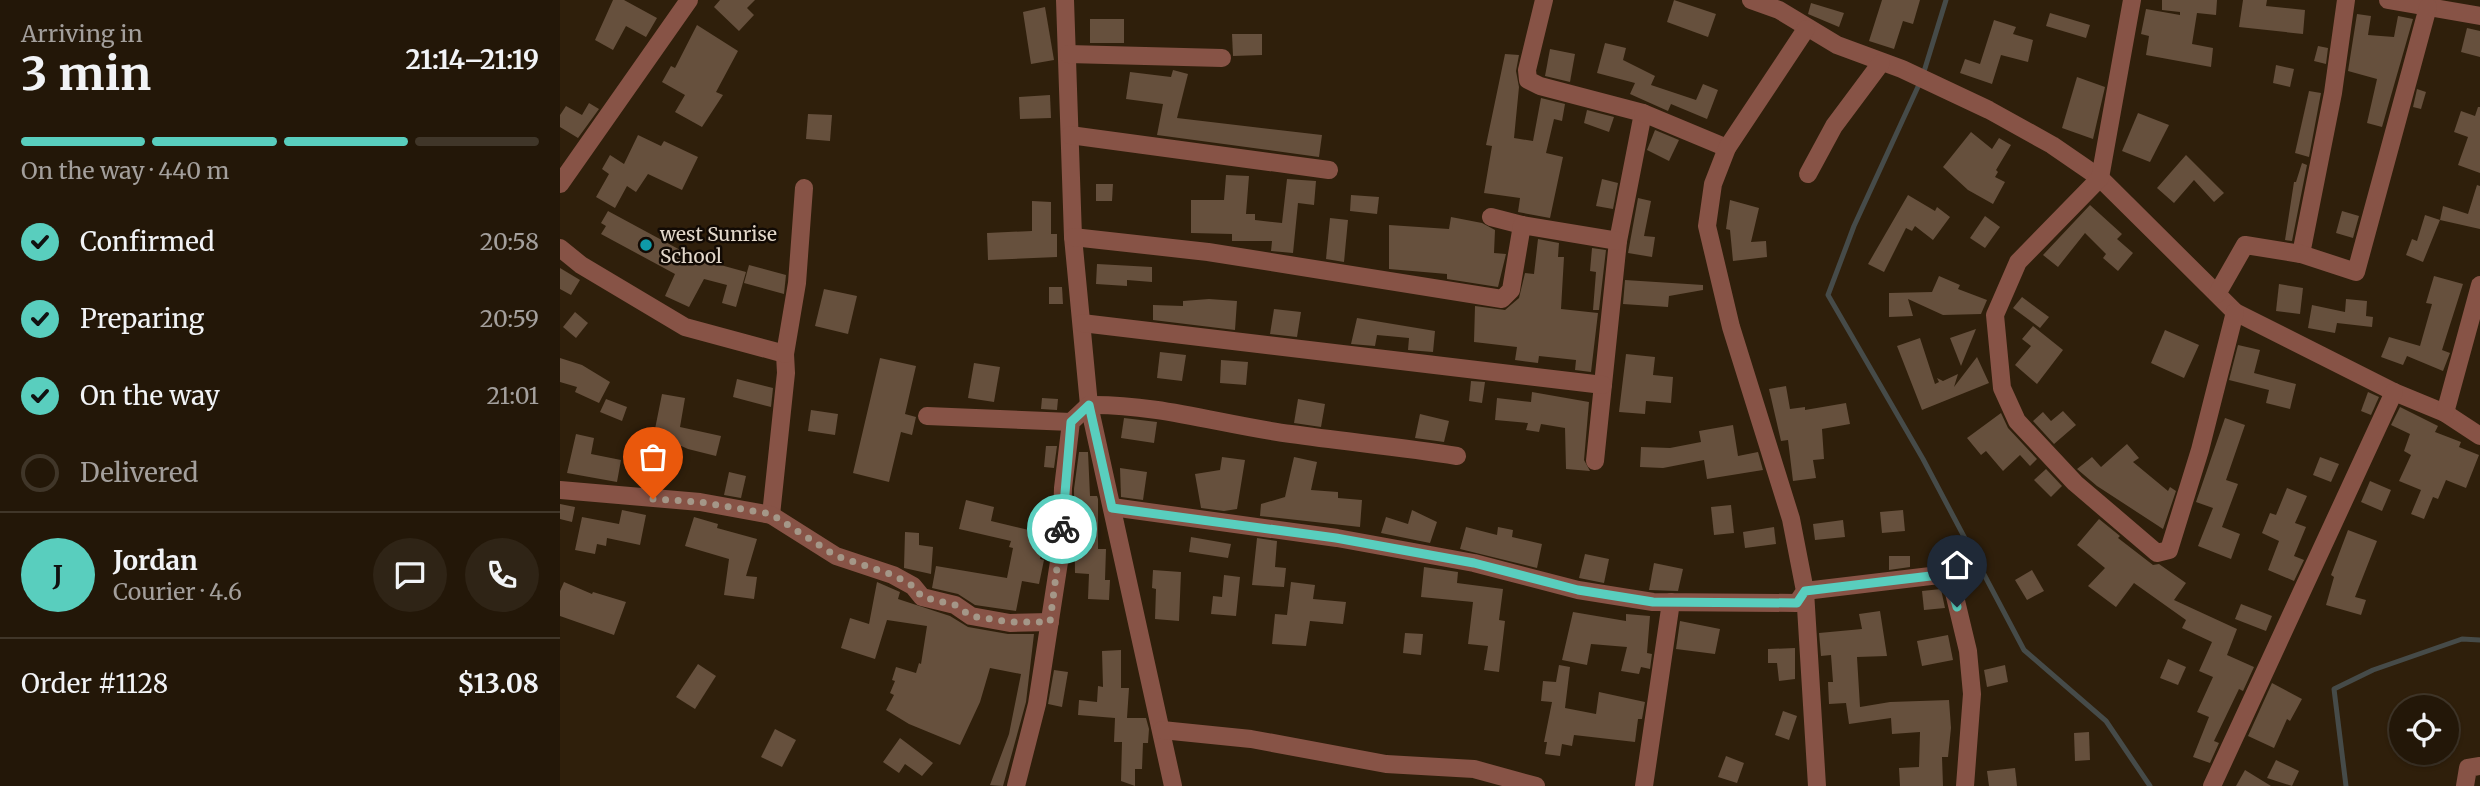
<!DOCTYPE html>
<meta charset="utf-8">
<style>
:root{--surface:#231708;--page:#2f2416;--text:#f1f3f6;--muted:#a39f9c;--line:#403629;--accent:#59cebe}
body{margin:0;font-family:Merriweather,serif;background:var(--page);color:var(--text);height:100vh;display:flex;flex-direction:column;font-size:26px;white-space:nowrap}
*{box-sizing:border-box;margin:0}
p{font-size:23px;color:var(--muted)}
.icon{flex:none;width:38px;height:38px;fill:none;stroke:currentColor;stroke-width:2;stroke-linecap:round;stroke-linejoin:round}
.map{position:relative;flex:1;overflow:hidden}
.side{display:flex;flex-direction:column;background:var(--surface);width:560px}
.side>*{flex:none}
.tools{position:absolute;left:1829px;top:695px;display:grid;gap:14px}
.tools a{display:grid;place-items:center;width:70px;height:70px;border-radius:50%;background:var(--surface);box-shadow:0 2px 5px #0004,0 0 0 2px var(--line);font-size:35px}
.pin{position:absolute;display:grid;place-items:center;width:60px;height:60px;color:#fff;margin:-72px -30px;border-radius:50% 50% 50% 0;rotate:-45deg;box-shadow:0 0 7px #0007}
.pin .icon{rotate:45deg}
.courier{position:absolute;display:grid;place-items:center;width:70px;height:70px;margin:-35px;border:5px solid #59cebe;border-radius:50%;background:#fff;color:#222;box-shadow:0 2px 9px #0007}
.overview em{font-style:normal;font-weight:700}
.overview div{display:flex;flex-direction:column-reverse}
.overview{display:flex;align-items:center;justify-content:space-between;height:119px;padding:0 21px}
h1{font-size:46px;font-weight:700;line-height:52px}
.bar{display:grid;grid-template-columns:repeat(4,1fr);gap:10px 7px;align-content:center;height:84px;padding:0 21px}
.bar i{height:9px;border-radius:5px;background:var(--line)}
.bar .current{background:var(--accent)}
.bar p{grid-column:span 4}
.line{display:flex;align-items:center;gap:18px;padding:0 21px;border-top:2px solid var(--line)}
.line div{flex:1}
.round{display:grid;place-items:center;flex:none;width:74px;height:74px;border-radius:37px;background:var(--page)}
ol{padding:0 21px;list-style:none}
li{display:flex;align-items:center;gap:21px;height:77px}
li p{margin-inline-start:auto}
li .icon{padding:7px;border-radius:50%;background:var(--accent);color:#111;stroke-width:4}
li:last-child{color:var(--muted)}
li i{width:38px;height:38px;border:4px solid var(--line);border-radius:50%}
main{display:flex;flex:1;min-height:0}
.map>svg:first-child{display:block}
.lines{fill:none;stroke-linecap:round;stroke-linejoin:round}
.stream{stroke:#464b49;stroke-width:5}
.building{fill:#66503d}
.minor{stroke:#875346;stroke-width:18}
.done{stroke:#a49788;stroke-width:7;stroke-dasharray:0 12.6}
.route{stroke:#59cebe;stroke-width:9}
.culture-dot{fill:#0f9aa8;stroke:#120a04;stroke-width:2.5}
.labels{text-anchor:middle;stroke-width:5;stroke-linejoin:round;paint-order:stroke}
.poi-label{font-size:19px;fill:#e3d8cb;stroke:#120a04;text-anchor:start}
</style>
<main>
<section class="side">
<div class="overview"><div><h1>3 min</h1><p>Arriving in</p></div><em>21:14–21:19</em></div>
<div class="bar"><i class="current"></i><i class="current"></i><i class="current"></i><i></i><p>On the way · 440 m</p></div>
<ol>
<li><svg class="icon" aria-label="check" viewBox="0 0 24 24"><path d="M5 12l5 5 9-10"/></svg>Confirmed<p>20:58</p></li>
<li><svg class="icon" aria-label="check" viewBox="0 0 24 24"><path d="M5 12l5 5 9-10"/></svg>Preparing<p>20:59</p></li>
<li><svg class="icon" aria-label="check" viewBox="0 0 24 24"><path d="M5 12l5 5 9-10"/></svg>On the way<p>21:01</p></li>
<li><i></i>Delivered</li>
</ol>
<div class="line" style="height:126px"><b class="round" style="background:var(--accent);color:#111">J</b><div><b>Jordan</b><p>Courier · 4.6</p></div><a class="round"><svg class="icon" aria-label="chat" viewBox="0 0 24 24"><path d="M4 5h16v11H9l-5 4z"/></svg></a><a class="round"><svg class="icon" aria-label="phone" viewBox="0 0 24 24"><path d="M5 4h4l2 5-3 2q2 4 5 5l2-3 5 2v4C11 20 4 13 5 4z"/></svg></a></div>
<div class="line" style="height:91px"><div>Order #1128</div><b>$13.08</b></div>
</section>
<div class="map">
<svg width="1920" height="786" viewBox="0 0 1920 786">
<rect width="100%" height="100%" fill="#2f1f0b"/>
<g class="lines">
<g class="stream">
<path d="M1386,0L1362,78L1294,226L1268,295L1363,459L1464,650L1546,721L1590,786"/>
<path d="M1786,786L1774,689L1813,670L1902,639L1920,640"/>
</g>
</g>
<g class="building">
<path d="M53,0H64L97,18L86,37L66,26L53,50L35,40Z"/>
<path d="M160,0H195L187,8L194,15L179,31L154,7Z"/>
<path d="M1114,0L1156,14L1148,37L1107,22Z"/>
<path d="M1322,0H1360L1353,24L1343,21L1334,49L1309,41Z"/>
<path d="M1602,0H1657L1656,15L1637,13L1632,44L1653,48L1651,67L1586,55L1589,36L1581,34L1586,9L1620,15V12L1602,10Z"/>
<path d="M1683,0H1707L1706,6L1745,10L1743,34L1679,27Z"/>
<path d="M1251,3L1284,13L1279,27L1248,14Z"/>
<path d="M485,7L494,60L471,64L463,12Z"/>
<path d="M1490,13L1530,25L1526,38L1486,26Z"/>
<path d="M1797,14L1811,16L1808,35L1834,37L1838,16L1853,19L1822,127L1807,123L1817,79L1788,71Z"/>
<rect x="530" y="19" width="34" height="24"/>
<path d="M1434,20L1456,27L1453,34L1473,40L1468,62L1441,55L1432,84L1400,73L1405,59L1420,64Z"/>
<path d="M137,25L178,51L156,92L163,95L142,127L115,112L125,95L102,82L111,66L115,68Z"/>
<path d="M1907,28L1920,31V57L1901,52Z"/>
<path d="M672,34H702V55L673,56Z"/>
<path d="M1045,43L1066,48L1063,60L1095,76L1091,85L1136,100L1143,84L1158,90L1147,119L1111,104L1108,111L1070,94L1075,83L1037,73Z"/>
<path d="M1758,46L1768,48L1766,64L1754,61Z"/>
<path d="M990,49L1015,54L1010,82L985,76Z"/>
<path d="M945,54L959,55L956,71L959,87L954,138L973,141L981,98L1005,104L1002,121L994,119L986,153L1003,157L990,218L958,212L960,198L924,193L932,146L926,145Z"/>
<path d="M1716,65L1734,69L1730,87L1713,83Z"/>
<path d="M613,70L628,74L617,118L762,135L759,157L597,135L603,104L566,99L570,72L611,77Z"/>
<path d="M1517,77L1545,87L1533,139L1502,128Z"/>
<path d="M1857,89L1866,92L1861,109L1853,107Z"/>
<path d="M1749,91L1761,93L1749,157L1735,153Z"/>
<path d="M490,95L491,118L460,119L459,97Z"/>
<path d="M29,103L39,109L18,138L0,127V115L6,106L22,115Z"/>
<path d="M1918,107H1920V173L1898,165L1908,137L1894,132L1901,111L1915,116Z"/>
<path d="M1027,110L1054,117L1049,132L1024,123Z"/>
<path d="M1578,113L1609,125L1590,162L1562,151Z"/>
<path d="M248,114L272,115L270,141L246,139Z"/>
<path d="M1095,130L1119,140L1109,161L1087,150Z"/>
<path d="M1411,132L1432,149L1439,138L1451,145L1436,170L1438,172L1435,177L1445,182L1433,204L1408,190L1383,167Z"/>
<path d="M78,135L101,146L104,141L138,157L122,190L88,174L76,192L67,186L55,208L36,197L49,174L42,169L50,155L64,164Z"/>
<path d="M1626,155L1664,193L1654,202L1634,180L1614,203L1597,188Z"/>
<path d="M1742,163L1747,165L1732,241L1725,240L1734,182H1736Z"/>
<path d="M666,175L689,176L686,214H695V220L722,223L727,179L756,181L754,205L738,203L733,253L711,251L712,241H672V234L631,233V200H664Z"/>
<path d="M1042,179L1058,183L1053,209L1036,206Z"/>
<path d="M536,184H553L552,201H536Z"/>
<path d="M1917,185L1920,186V229L1880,220L1883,206L1908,214Z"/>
<path d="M791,195L819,197L817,214L790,211Z"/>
<path d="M1348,195L1375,211L1377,207L1390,217L1373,240L1355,226L1352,231L1346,228L1324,272L1308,264Z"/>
<path d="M1078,198L1091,201L1084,236L1095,237L1092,257L1068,253Z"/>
<path d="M1170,200L1199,208L1191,242L1206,241L1207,257L1173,261L1170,230L1166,229Z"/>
<path d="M472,201L491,202V234H497V257L428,260L427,233L472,231Z"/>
<path d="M1530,205L1562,234L1557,239L1573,253L1558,271L1543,258L1546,254L1525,233L1498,267L1483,255Z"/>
<path d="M48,211L135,258L186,272L176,307L162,303L167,285L144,279L129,307L105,296L115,274L41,234L46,226L41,223Z"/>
<path d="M1782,211L1799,216L1793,238L1776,233Z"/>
<path d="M1865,215L1880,220L1863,262L1846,255L1852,239L1857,241Z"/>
<path d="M1425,216L1440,227L1425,248L1410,238Z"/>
<path d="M891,217L922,223L935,230L934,253L946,254L938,287L887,279V274L829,269V225L889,229Z"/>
<path d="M770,218L788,220L784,262L766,259Z"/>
<path d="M978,239L999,243L998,257H1004L1001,309L1038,313L1031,372L1015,370L1016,360L979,356L978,363L955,360L957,347L914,342L915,306L945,310L959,298L965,273L974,274Z"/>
<path d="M1032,248L1046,250L1039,310H1033L1036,272L1030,271Z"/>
<path d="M537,264L592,267V282L567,280V286L536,284Z"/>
<path d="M189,265L226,275L224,294L184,283Z"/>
<path d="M0,268L20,280L11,295L0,289Z"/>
<path d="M1379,276L1400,285L1398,289L1427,300L1421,314L1383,315L1348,299L1353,316L1329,317V293L1372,292Z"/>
<path d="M1874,276L1903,284L1882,350L1890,353L1883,371L1847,356L1843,365L1821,357L1829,337L1860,346L1872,304L1866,303Z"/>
<path d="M1065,280L1143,285V290L1109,296L1108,307L1063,304Z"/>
<path d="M1719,284L1743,288L1740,314L1716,311Z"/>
<path d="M489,287H502L503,304H489Z"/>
<path d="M264,289L297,296L288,334L255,326Z"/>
<path d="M1462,297L1489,317L1480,328L1453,308Z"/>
<path d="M649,299L677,301L675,330L593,320V305L623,306V301Z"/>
<path d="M1786,299L1807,301L1806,316L1813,317L1812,327L1777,323L1775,333L1748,328L1752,305L1785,312Z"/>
<path d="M714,309L741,312L737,337L710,334Z"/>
<path d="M15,312L28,323L16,338L3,327Z"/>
<path d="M797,318L875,331L873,352L848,350L849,338L817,335L815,346L791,344Z"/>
<path d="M1473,326L1503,350L1477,384L1455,365L1471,346L1462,339Z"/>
<path d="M1416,329L1401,366L1390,338Z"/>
<path d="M1605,330L1639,345L1624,378L1591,363Z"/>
<path d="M1360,338L1375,384L1379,382L1377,378L1383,381L1398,374L1394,387L1417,357L1429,383L1362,410L1337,346Z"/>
<path d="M1678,345L1700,350L1694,373L1736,384L1730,409L1706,403L1709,390L1669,380Z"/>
<path d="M600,352L626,355L622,381L597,378Z"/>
<path d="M1066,354L1095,357L1093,375L1113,377L1111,403L1086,401L1085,414L1059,412Z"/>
<path d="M0,358L22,365L50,382L39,403L15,392L17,387L0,382Z"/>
<path d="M320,358L356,366L345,414L356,417L352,435L341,432L329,482L293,473Z"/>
<path d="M661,360L688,362L686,385L660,383Z"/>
<path d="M414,363L440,367L434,402L408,398Z"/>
<path d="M177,379L213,388L211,407L173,397Z"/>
<path d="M911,381L925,382L922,403L909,401Z"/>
<path d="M1226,386L1230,409L1245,407V410L1286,403L1290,424L1262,429L1264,459L1253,460L1256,478L1233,481L1228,440L1221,441L1209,389Z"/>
<path d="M972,392L1029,402L1024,460L1030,471L1006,469L1005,428L981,424L979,432L966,430L968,423L935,420L937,398L971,402Z"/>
<path d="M1808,392L1819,397L1811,415L1801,411Z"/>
<path d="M102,394L125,398L120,427L161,436L156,456L128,449L94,434Z"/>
<path d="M482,398L498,399L497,410L481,409Z"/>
<path d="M46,399L67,407L62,421L40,412Z"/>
<path d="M738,399L765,404L761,427L734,423Z"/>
<path d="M1840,407L1878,426L1875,432L1901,442L1899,447L1919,455L1906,488L1886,480L1878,499L1873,497L1864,519L1851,514L1861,490L1839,481L1851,455L1844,451L1850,434L1831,425Z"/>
<path d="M251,410L278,414L275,435L248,431Z"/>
<path d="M1503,411L1516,425L1494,444L1473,421L1483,412L1491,421Z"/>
<path d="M1441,413L1448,428L1477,459L1470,466L1460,455L1443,471L1426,451L1421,455L1407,438Z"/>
<path d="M860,414L889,421L884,442L855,438Z"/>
<path d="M564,418L597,422L594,443L561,438Z"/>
<path d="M1665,418L1685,425L1666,480L1678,484L1662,527L1680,534L1671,559L1638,546L1653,508L1636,502Z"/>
<path d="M1173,425L1178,456L1198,452L1203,470L1147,479L1144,460L1103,468L1080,467L1081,447L1110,448L1141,442L1139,431Z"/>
<path d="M16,434L34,438L31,454L61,460L57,482L7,473Z"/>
<path d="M1567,444L1579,458L1573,462L1608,491L1610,487L1616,491L1603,529L1537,486L1517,469L1532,457L1541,467Z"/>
<path d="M486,446H497L494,468L484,467Z"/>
<path d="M519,452H528L530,496H537L538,499V549H546L545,580H550L549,600L528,599L529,574L515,573L514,489Z"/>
<path d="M662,457L685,460L677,509L664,511L641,508L635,474L660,470Z"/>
<path d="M734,457L757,462L751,490L778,492V498L802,500L800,527L700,516L701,504L725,497Z"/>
<path d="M1760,457L1779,464L1771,482L1753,475Z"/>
<path d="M560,468L587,472L583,500L561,497Z"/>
<path d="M1486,469L1502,486L1491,497L1474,480Z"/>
<path d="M169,472L186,476L181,498L164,495Z"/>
<path d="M1810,481L1831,490L1822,511L1801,502Z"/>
<path d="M1727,488L1747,496L1735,523L1746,527L1734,556L1744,560L1734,581L1708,570L1719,541L1702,533L1710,513L1716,515Z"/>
<path d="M406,500L434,507L431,521L486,534L480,559L484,560L479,584L462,581L456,611L415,605L398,594L372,588L376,566L447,578L453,548L449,547L451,541L399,529Z"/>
<path d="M0,504L15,507L12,522L0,519Z"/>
<path d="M1171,505L1174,533L1154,535L1151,507Z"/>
<path d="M62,510L86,515L80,545L47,538L46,546L37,544L35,554L15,550L22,517L59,524Z"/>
<path d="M852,510L877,522L870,543L821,533L826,517L848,524Z"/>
<path d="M1343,510L1345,531L1322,533L1320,512Z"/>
<path d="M134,517L158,524L157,528L197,539L186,576L197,577L194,599L164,595L169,559L125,546Z"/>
<path d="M1539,519L1560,536L1558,538L1593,565L1599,564L1626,583L1614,600L1677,629L1667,655L1694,667L1683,691L1679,689L1654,741L1659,743L1650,763L1633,757L1649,717L1637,712L1653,677L1639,671L1652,642L1622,628L1626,620L1574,583L1556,607L1528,586L1545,568L1517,545Z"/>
<path d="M1283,520L1285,537L1255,540L1253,524Z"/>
<path d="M906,527L937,535L938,527L953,530L952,537L982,544L977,568L900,549Z"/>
<path d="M1214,527L1216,544L1185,548L1183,532Z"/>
<path d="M1788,530L1817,541L1795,597L1806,600L1801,615L1766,605L1774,577L1771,575Z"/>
<path d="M345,532L359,533V545L373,547L371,574L344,568Z"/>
<path d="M631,537L671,544L668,558L629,552Z"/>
<path d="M697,538L717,541L715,567L726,568L724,587L692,585Z"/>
<path d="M1025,554L1049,559L1044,583L1019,578Z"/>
<path d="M1329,556H1350V567L1329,570Z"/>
<path d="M1094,563L1123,569L1118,591L1089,590Z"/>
<path d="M864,567L898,572L897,583L943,589L939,620L945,621L939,672L924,670L928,646L908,644L913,602L861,597Z"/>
<path d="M593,570L621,572L619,621L595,619L596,589L592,588Z"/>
<path d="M1472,570L1484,591L1467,600L1455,580Z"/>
<path d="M664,575L680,577L676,616L651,614L653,596L662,597Z"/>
<path d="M4,582L32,594L33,592L66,602L54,635L0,616V591Z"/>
<path d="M317,582L340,592L338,599L390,616L408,627L448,634H474L466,702L443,786L430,785L449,734L461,674L430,668L420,702L400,745L349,724L326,710L334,695L330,693L335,681L332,680L336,667L356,673L359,663L361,664L367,626L327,620L315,659L281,648L290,618L309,624Z"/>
<path d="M731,582L755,585L753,599L786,602L783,624L750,621L746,646L712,644L715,614L727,615Z"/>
<path d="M1381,589L1385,608L1364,610L1362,591Z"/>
<path d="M1681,604L1712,616L1706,631L1675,619Z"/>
<path d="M1320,611L1327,656L1297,657L1300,707L1330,702L1389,700L1391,728L1388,757H1382L1383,786H1340L1339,768L1359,767L1360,732L1332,734L1331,718L1289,724L1286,703L1269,704L1268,682H1273L1271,655L1261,656L1259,633L1302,629L1299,614Z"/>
<path d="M1013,612L1066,621V614L1090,616L1087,653L1092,654L1090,669L1081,667L1079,674L1061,671L1067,647L1031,644L1027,665L1002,660Z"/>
<path d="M1120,621L1160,629L1155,654L1116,649Z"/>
<path d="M845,633L863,634L861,655L843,653Z"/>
<path d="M1388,635L1393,660L1362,666L1357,641Z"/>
<path d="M1235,648V679L1219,681L1217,663H1208V649Z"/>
<path d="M561,650V688H569L567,718H586L589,729L588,743H583L582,769H575V786L561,781L562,742H554L555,718L518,715L519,700L537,702L538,686L543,687L542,651Z"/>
<path d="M1608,659L1626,667L1618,685L1600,678Z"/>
<path d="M138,664L156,676L135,709L116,697Z"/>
<path d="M999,665L1010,667L1005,708L1036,714L1039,692L1085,702L1082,719H1078L1075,742L1014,735L1012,746L1002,744L1000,756L985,754L987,742H984L992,702L981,701L983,681L996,682Z"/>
<path d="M1445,665L1448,682L1427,687L1424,670Z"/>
<path d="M494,670L508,672L502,707L488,704Z"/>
<path d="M1712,683L1742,699L1730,721L1727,719L1714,748L1688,736Z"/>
<path d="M1223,711L1237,716L1229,740L1215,735Z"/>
<path d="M215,729L236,740L222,767L201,757Z"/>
<path d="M1529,732L1530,760L1515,761L1514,733Z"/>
<path d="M340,738L373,763L362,776L345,764L339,773L323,762Z"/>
<path d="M1166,756L1184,763L1177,783L1158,777Z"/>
<path d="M1716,760L1739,771L1732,786L1707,778Z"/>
<path d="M1455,768L1457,786H1429L1427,771Z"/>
<path d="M1685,770L1711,786H1676Z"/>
</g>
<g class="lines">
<g class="minor">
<path d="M505,0L513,237L529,405L613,786"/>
<path d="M984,0L967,70L968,80L980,86L1083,113L1058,241L1035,461"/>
<path d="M1191,0L1219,10L1277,45L1342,69L1429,110L1492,145L1540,178L1675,312L1834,392L1885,413L1920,436"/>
<path d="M1572,0L1540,178L1458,262L1435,315L1442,388L1457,421L1515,483L1597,553L1609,550L1640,450L1675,312"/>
<path d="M1828,0L1920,16"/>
<path d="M508,54L662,58"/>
<path d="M1083,113L1167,148"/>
<path d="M510,135L769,170"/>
<path d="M1248,174L1274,126L1321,63"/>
<path d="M0,184L129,0"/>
<path d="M931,217L962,225"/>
<path d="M513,237L648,252L942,299L951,290L962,225L1058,241"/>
<path d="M0,248L21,265L125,327L225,354L226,373L211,515"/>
<path d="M1741,254L1773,93L1786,0"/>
<path d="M1657,294L1685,245L1741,254L1796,272L1868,7"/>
<path d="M522,323L1043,385"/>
<path d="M225,354L237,283L244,188"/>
<path d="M1885,413L1920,285"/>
<path d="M367,416L511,422"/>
<path d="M0,490L140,502L211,515L276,556L333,575L353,586L362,597L395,605L411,616L450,623L490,622"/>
<path d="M552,507L777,538L914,563L1018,590L1093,602L1237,603L1245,591L1231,519L1171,327L1147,226L1153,184L1167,148L1246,29"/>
<path d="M602,730L691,739L826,764L914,769L976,786"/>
<path d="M456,786L477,704L501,549L503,488L511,422L529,405C599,404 663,425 731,434C787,442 842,447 897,456"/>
<path d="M1084,786L1111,602"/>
<path d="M1257,786L1245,591L1379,575L1389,579L1392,584L1408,651L1412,694L1405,786"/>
<path d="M1652,786L1834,392"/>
<path d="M1905,786L1908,768L1920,766"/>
</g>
</g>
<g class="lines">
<path class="done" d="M93,499L140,502L211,514L276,556L333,575L353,586L362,597L395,605L411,616L450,622H490L502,529"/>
<path class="route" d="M502,529L511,422L529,405L552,508L776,538L914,563L1018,590L1093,602L1237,603L1245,591L1379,575L1389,579L1397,607"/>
</g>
<circle class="culture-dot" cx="86" cy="245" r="7"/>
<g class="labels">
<g class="poi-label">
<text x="100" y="241">west Sunrise<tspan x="100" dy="22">School</tspan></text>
</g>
</g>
</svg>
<div class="tools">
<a><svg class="icon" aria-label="locate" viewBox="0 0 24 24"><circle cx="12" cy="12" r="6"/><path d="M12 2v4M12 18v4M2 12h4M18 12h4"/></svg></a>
</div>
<div class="pin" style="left:93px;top:499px;background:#ea580c"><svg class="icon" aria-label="bag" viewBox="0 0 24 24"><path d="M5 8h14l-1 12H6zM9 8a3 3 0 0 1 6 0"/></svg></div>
<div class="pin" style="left:1397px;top:607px;background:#1f2937"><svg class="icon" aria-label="home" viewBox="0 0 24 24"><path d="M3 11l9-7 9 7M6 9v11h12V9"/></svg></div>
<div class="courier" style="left:502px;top:529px"><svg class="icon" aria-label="bike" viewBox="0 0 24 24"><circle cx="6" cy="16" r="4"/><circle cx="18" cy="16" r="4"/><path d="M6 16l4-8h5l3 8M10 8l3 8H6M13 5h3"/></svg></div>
</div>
</main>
